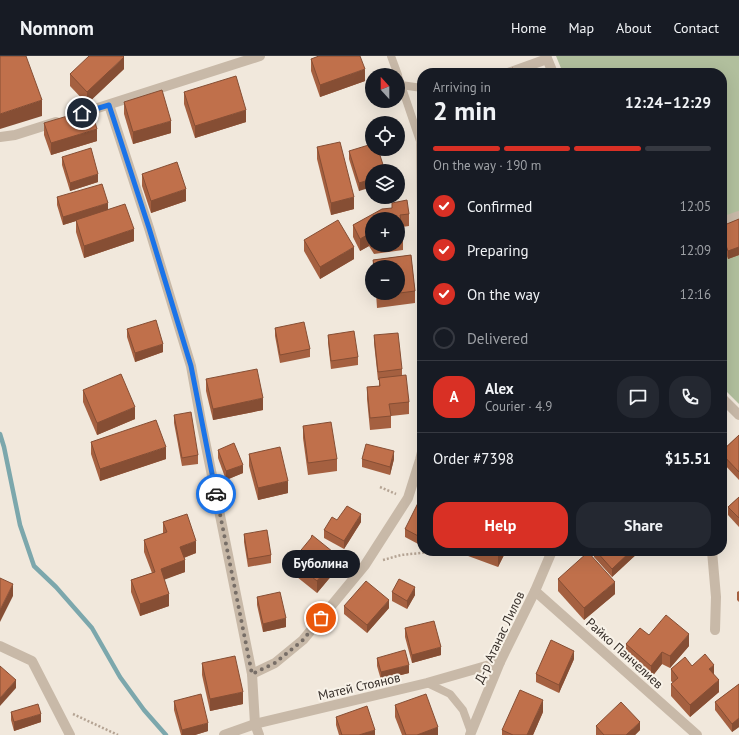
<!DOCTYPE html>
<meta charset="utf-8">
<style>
:root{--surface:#171b24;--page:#242831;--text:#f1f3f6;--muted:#9ea1a6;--line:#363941;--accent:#d93025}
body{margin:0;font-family:"PT Sans",sans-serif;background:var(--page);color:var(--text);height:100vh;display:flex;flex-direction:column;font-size:15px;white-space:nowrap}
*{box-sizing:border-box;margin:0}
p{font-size:13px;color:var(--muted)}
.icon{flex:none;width:22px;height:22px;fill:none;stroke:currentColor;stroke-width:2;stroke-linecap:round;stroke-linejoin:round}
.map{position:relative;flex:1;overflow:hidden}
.side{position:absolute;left:417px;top:12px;width:310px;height:488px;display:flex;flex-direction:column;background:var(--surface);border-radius:16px;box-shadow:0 4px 16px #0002}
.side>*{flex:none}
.needle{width:26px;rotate:339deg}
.fabs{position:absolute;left:365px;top:12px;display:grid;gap:8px}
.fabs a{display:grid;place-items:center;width:40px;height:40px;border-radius:50%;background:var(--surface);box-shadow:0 4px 16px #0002;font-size:20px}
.pin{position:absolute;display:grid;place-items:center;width:34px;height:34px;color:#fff;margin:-17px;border:2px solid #fff;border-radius:50%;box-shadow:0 1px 4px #0007}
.courier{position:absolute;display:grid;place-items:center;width:40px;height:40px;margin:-20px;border:3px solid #1a73e8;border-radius:50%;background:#fff;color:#222;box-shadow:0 1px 5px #0007}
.bubble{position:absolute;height:28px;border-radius:14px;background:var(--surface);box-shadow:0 4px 16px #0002;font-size:13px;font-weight:800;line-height:28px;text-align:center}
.head em{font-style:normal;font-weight:800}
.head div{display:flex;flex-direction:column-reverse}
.head{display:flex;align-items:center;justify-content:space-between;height:68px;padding:0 16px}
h1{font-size:26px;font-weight:800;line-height:30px}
.bar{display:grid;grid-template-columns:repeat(4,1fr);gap:6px 4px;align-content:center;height:48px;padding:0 16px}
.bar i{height:5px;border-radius:3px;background:var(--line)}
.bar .current{background:var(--accent)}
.bar p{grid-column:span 4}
.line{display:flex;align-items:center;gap:10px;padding:0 16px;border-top:1px solid var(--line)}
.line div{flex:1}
.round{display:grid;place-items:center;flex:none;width:42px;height:42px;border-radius:16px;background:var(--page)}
ol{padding:0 16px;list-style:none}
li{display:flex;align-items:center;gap:12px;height:44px}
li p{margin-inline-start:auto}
li .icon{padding:4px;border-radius:50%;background:var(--accent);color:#fff;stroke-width:4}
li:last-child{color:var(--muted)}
li i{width:22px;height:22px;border:2px solid var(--line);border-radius:50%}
.action{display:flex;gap:8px;margin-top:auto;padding:8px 16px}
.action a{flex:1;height:46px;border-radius:16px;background:var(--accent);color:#fff;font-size:16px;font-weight:800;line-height:46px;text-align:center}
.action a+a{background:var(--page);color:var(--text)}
header{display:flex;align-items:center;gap:24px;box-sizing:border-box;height:56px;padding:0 20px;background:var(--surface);border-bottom:1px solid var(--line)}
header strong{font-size:19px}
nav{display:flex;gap:22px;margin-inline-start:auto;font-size:14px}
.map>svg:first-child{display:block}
.green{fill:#b1bf9d}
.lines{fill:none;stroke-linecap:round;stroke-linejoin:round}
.stream{stroke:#7ca7ac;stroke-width:4.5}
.path{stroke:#b4a393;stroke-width:2.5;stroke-dasharray:2 2;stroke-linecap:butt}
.service{stroke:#c8b9a8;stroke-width:8}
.minor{stroke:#c8b9a8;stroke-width:10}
.wall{fill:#a56040;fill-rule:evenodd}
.shaded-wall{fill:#864e34}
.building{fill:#c0704b;stroke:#864e34}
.done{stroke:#776e67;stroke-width:4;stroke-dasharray:0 7.2}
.route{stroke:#1a73e8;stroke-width:5}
.labels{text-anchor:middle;stroke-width:4;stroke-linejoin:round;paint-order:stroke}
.street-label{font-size:13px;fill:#352d28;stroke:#f8f2e8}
</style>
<header>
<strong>Nomnom</strong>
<nav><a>Home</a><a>Map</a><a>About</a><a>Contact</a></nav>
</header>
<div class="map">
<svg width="739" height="679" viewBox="0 0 739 679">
<rect width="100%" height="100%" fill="#f1e8dc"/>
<path class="green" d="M556,0H739V348L722,331V17H563Z"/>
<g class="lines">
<path class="stream" d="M0,378L4,391L20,469L34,510L56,531L92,572L120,621L144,654L166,679"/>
<g class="path">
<path d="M380,431L396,438"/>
<path d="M383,504L401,499L440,495"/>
<path d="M73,658L118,679"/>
</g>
<g class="service">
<path d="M391,0L398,19"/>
<path d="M398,20L421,88"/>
<path d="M401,29L422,32"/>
<path d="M427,627L450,638L463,654L471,676"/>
</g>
<g class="minor">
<path d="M546,0L553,17"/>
<path d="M508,17L547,3"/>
<path d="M109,49L149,172L191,310L201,365L252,618L255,668L259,679"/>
<path d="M79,58L260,0"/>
<path d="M0,81L15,79L56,66"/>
<path d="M422,87L421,88L422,158"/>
<path d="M722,166L739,160"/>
<path d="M722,342L739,359"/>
<path d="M712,495L716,541L715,574"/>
<path d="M535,535L697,679"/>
<path d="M0,590L32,605L70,679"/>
<path d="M252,618L275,607L303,584L365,509L408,442L420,404L422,396"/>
<path d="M224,679L255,668L427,627L500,606"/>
<path d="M470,679L500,606L535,535L552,495"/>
</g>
</g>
<g class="wall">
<path d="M311,3L365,25L320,41L311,15Z"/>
<path d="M124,13L87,48L70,30V18Z"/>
<path d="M184,36L246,66L195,82L184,48Z"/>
<path d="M124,46L171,77L133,88L124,58Z"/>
<path d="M44,67L97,85L51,99L44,79Z"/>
<path d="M317,91L354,153L331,159L317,103Z"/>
<path d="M349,95L385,115L359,135L349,103Z"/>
<path d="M62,101L98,126L70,135L62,109Z"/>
<path d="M142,118L186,145L151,157L142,130Z"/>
<path d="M57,141L108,154L134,185L84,202L76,176V165L63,169L57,149Z"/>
<path d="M392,147L409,158V170L402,171L403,182V194L374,198L369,190L360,195L353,181V169L392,152ZM372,163H398V189H372Z"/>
<path d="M739,163V199L728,203L722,187V170Z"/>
<path d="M304,184L354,203L320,223L304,195Z"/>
<path d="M411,199L415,235V247L377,252L376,237H398V211H373V204Z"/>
<path d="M275,272L310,293V301L280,307L275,280Z"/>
<path d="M127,273L163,296L135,306L127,281Z"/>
<path d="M328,279L358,301V309L331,313L328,287Z"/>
<path d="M374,279L402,313V319L409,346V358L391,360V372L370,374L367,343V331L379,330V324H378L374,287Z"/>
<path d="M206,323L263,354L213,364L206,335Z"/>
<path d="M83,334L135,363L97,379L83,346Z"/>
<path d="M174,359L198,399V408L182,410L174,367Z"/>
<path d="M303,370L337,403V415L308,419L303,382Z"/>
<path d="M739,379V424L722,406V395Z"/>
<path d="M91,386L166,403L100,425L91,398Z"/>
<path d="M218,394L243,417L226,424L218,402Z"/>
<path d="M249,398L288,437L258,444L249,410Z"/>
<path d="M362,403H394L390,419L362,411Z"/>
<path d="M739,441V471L728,459V451Z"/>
<path d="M422,449V490L405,481V473Z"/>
<path d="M337,464L361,466L344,493L324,482V474Z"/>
<path d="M163,466L196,497L184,502L185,516L164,523L169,550L140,560L131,536V524L152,517L144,496V484L163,478Z"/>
<path d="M244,478L271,499V507L248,511L244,486Z"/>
<path d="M460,495H506L498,511L460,497Z"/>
<path d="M594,495H640L612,521L594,501Z"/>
<path d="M292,505L338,512L317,537L292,517Z"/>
<path d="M558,523L615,538L584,564L558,535Z"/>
<path d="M739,535V546L737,544V536Z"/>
<path d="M392,536L415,539L407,553L392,545Z"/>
<path d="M257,541L286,571L263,576L257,549Z"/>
<path d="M344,550L389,552L367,577L344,558Z"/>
<path d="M405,572L441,599L412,607L405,581Z"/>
<path d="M649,579L689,590L670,612L662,608L651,622L626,600V588Z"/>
<path d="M377,602L409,617L381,624L377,610Z"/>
<path d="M574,603L559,637L536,626V618Z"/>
<path d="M202,607L243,648L210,655L202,619Z"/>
<path d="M692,610L714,619L719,636L690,661L671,640V628L673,627L671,625V613Z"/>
<path d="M739,628V671L732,676L715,654V646Z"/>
<path d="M174,645L208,675L195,679H181L174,654Z"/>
<path d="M395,649L438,679H402L395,661Z"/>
<path d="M11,656L41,666L14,675L11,664Z"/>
<path d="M543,656L533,679H502V674Z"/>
<path d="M336,661L375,679H339L336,669Z"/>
<path d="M596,670L640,674L635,679H596Z"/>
</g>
<g class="shaded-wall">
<path d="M124,1V13L87,48V36Z"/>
<path d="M365,13V25L320,41V29Z"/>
<path d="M42,44V60L0,73V58Z"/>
<path d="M246,54V66L195,82V70Z"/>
<path d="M171,65V77L133,88V76Z"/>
<path d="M97,73V85L51,99V87Z"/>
<path d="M98,118V126L70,135V127Z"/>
<path d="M372,123V131L359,135V127Z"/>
<path d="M186,133V145L151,157V145Z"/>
<path d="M354,141V153L331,159V147Z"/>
<path d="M108,147V155L63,169V161Z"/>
<path d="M134,173V185L84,202V190Z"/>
<path d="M369,178V190L360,195V183Z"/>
<path d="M354,191V203L320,223V211Z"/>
<path d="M739,191V199L728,203V195Z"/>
<path d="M163,288V296L135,306V297Z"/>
<path d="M263,342V354L213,364V353Z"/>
<path d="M135,351V363L97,379V367Z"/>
<path d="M166,391V403L100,425V413Z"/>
<path d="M394,395V403L390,419V411Z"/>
<path d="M243,409V417L226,424V415Z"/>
<path d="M288,425V437L258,444V432Z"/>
<path d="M361,458V466L344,493V485Z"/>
<path d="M196,485V497L180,503V491Z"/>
<path d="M500,495H506L498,511V499Z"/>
<path d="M631,495H640L612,521V513Z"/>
<path d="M338,500V512L317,537V525Z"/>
<path d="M185,504V516L161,525V513Z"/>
<path d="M615,526V538L584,564V552Z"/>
<path d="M13,528V540L0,566V554Z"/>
<path d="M415,531V539L407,553V545Z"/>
<path d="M169,538V550L140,560V548Z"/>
<path d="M389,544V552L367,577V569Z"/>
<path d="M286,562V571L263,576V568Z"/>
<path d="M689,578V590L670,612V600Z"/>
<path d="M441,591V599L412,607V599Z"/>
<path d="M574,595V603L559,637V629Z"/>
<path d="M662,596V608L651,622V610Z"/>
<path d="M409,609V617L381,624V616Z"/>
<path d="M714,609V621L709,613Z"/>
<path d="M16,624V632L0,650V642Z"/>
<path d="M719,624V636L690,661V649Z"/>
<path d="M243,636V648L210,655V643Z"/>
<path d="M543,644V656L533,679H527Z"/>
<path d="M41,658V666L14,675V666Z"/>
<path d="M739,662V671L732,676V668Z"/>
<path d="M640,666V674L635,679H626Z"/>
<path d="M208,667V675L195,679H182V674Z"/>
<path d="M438,671V679H417Z"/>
<path d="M375,674V679H359Z"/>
</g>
<g class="building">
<path d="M0,0H26L42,44L0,58Z"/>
<path d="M89,0H123L124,1L87,36L70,18Z"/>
<path d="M319,0H360L365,13L320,29L311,3Z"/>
<path d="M513,12L515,17H501Z"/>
<path d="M236,20L246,54L195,70L184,36Z"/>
<path d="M162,34L171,65L133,76L124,46Z"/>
<path d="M91,53L97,73L51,87L44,67Z"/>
<path d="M340,86L354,141L331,147L317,91Z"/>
<path d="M372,88V93H378L385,115H372V123L359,127L349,95Z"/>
<path d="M91,92L98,118L70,127L62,101Z"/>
<path d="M177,106L186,133L151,145L142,118Z"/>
<path d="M102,128L108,147L63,161L57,141Z"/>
<path d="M407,144L409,158L400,159L403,182L398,183V163H372V182L369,178L360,183L353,169L382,153L392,152V147Z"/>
<path d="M125,148L134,173L84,190L76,164Z"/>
<path d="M739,163V191L728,195L722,179V170Z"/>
<path d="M338,164L354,191L320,211L304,184Z"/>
<path d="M411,199L415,235L377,240V237H398V211H374L373,204Z"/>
<path d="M156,264L163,288L135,297L127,273Z"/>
<path d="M304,266L310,293L280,299L275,272Z"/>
<path d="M354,275L358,301L331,305L328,279Z"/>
<path d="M398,277L402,313L378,316L374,279Z"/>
<path d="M257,313L263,342L213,353L206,323Z"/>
<path d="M121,318L135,351L97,367L83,334Z"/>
<path d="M406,319L409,346L389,348L391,360L370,362L367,331L380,330L379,322Z"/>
<path d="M191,356L198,399L182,402L174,359Z"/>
<path d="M156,364L166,391L100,413L91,386Z"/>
<path d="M331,366L337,403L308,407L303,370Z"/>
<path d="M739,379V416L722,398V395Z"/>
<path d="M234,387L243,409L226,415L218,394Z"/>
<path d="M366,388L394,395L390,411L362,403Z"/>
<path d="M280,391L288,425L258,432L249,398Z"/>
<path d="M739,441V462L728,451Z"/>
<path d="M418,447L422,449V482L405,473Z"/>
<path d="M347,450L361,458L344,485L324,474L332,461L337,464Z"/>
<path d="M187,458L196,485L180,491L185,504L161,513L169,538L140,548L131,524L155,516L144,484L167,476L163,466Z"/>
<path d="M267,474L271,499L248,503L244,478Z"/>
<path d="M312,479L338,500L317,525L292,505L311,482Z"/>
<path d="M486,495H500L498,499Z"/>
<path d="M596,495H631L612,513Z"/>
<path d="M588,496L615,526L584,552L558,523L587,497Z"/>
<path d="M0,522L13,528L0,554Z"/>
<path d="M399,523L415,531L407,545L392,536Z"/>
<path d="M366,525L389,544L367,569L344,550Z"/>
<path d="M280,536L286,562L263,568L257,541Z"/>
<path d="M666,559L689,578L670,600L662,596L651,610L626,588L640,572L649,579Z"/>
<path d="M434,565L441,591L412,599L405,572Z"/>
<path d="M551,584L574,595L559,629L536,618Z"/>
<path d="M405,594L409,609L381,616L377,602Z"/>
<path d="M705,598L714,609L709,613L719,624L690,649L671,628L678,622L671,613L685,601L692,610Z"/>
<path d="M235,600L243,636L210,643L202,607Z"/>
<path d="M0,610L16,624L0,642Z"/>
<path d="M739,628V662L732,668L715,646Z"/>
<path d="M520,634L543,644L527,679H513L502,674Z"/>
<path d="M201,638L208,667L182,674L174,645Z"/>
<path d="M426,638L438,671L417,679H406L395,649Z"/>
<path d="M621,646L640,666L626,679H604L596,670Z"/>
<path d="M38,648L41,658L14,666L11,656Z"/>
<path d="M367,650L375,674L359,679H342L336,661Z"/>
</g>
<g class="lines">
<path class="done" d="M216,438L252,618L275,607L303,584L321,562"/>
<path class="route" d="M82,57L109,49L149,172L191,310L216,438"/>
</g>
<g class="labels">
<g class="street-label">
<text transform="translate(499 581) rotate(-65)" y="5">Д-р Атанас Лилов</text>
<text transform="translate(625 597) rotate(42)" y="5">Райко Панчелиев</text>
<text transform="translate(359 630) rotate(-13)" y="5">Матей Стоянов</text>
</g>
</g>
</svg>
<div class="fabs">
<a><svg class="needle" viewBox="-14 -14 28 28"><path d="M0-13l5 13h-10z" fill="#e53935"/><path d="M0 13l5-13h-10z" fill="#9ea1a6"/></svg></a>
<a><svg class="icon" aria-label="locate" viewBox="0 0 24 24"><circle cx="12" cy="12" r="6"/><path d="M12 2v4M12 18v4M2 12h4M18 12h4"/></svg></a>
<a><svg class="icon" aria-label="layers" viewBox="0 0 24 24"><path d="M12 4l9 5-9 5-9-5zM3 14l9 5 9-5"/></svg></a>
<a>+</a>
<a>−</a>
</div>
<div class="pin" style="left:321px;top:562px;background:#ea580c"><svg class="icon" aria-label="bag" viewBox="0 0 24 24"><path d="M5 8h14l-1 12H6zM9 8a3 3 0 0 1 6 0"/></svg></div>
<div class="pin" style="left:82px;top:57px;background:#1f2937"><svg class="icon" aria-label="home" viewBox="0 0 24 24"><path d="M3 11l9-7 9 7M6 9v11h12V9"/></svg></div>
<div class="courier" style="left:216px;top:438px"><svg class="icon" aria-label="car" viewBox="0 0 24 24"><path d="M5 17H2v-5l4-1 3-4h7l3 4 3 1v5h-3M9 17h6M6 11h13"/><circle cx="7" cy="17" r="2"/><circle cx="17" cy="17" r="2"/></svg></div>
<div class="bubble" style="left:282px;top:494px;width:78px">Буболина</div>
<section class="side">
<div class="head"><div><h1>2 min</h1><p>Arriving in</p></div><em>12:24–12:29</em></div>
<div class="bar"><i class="current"></i><i class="current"></i><i class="current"></i><i></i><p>On the way · 190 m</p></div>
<ol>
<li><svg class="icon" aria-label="check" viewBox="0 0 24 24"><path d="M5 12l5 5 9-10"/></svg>Confirmed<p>12:05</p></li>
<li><svg class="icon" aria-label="check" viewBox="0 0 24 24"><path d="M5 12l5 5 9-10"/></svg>Preparing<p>12:09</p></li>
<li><svg class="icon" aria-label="check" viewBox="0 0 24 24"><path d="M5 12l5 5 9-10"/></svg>On the way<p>12:16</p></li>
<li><i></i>Delivered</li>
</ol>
<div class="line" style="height:72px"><b class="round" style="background:var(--accent);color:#fff">A</b><div><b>Alex</b><p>Courier · 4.9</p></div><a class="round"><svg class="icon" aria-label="chat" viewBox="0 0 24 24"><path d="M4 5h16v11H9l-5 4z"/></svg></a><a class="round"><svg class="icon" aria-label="phone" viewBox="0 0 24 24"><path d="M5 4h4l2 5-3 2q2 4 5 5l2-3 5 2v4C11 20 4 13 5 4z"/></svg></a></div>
<div class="line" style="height:52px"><div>Order #7398</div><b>$15.51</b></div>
<div class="action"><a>Help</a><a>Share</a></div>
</section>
</div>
